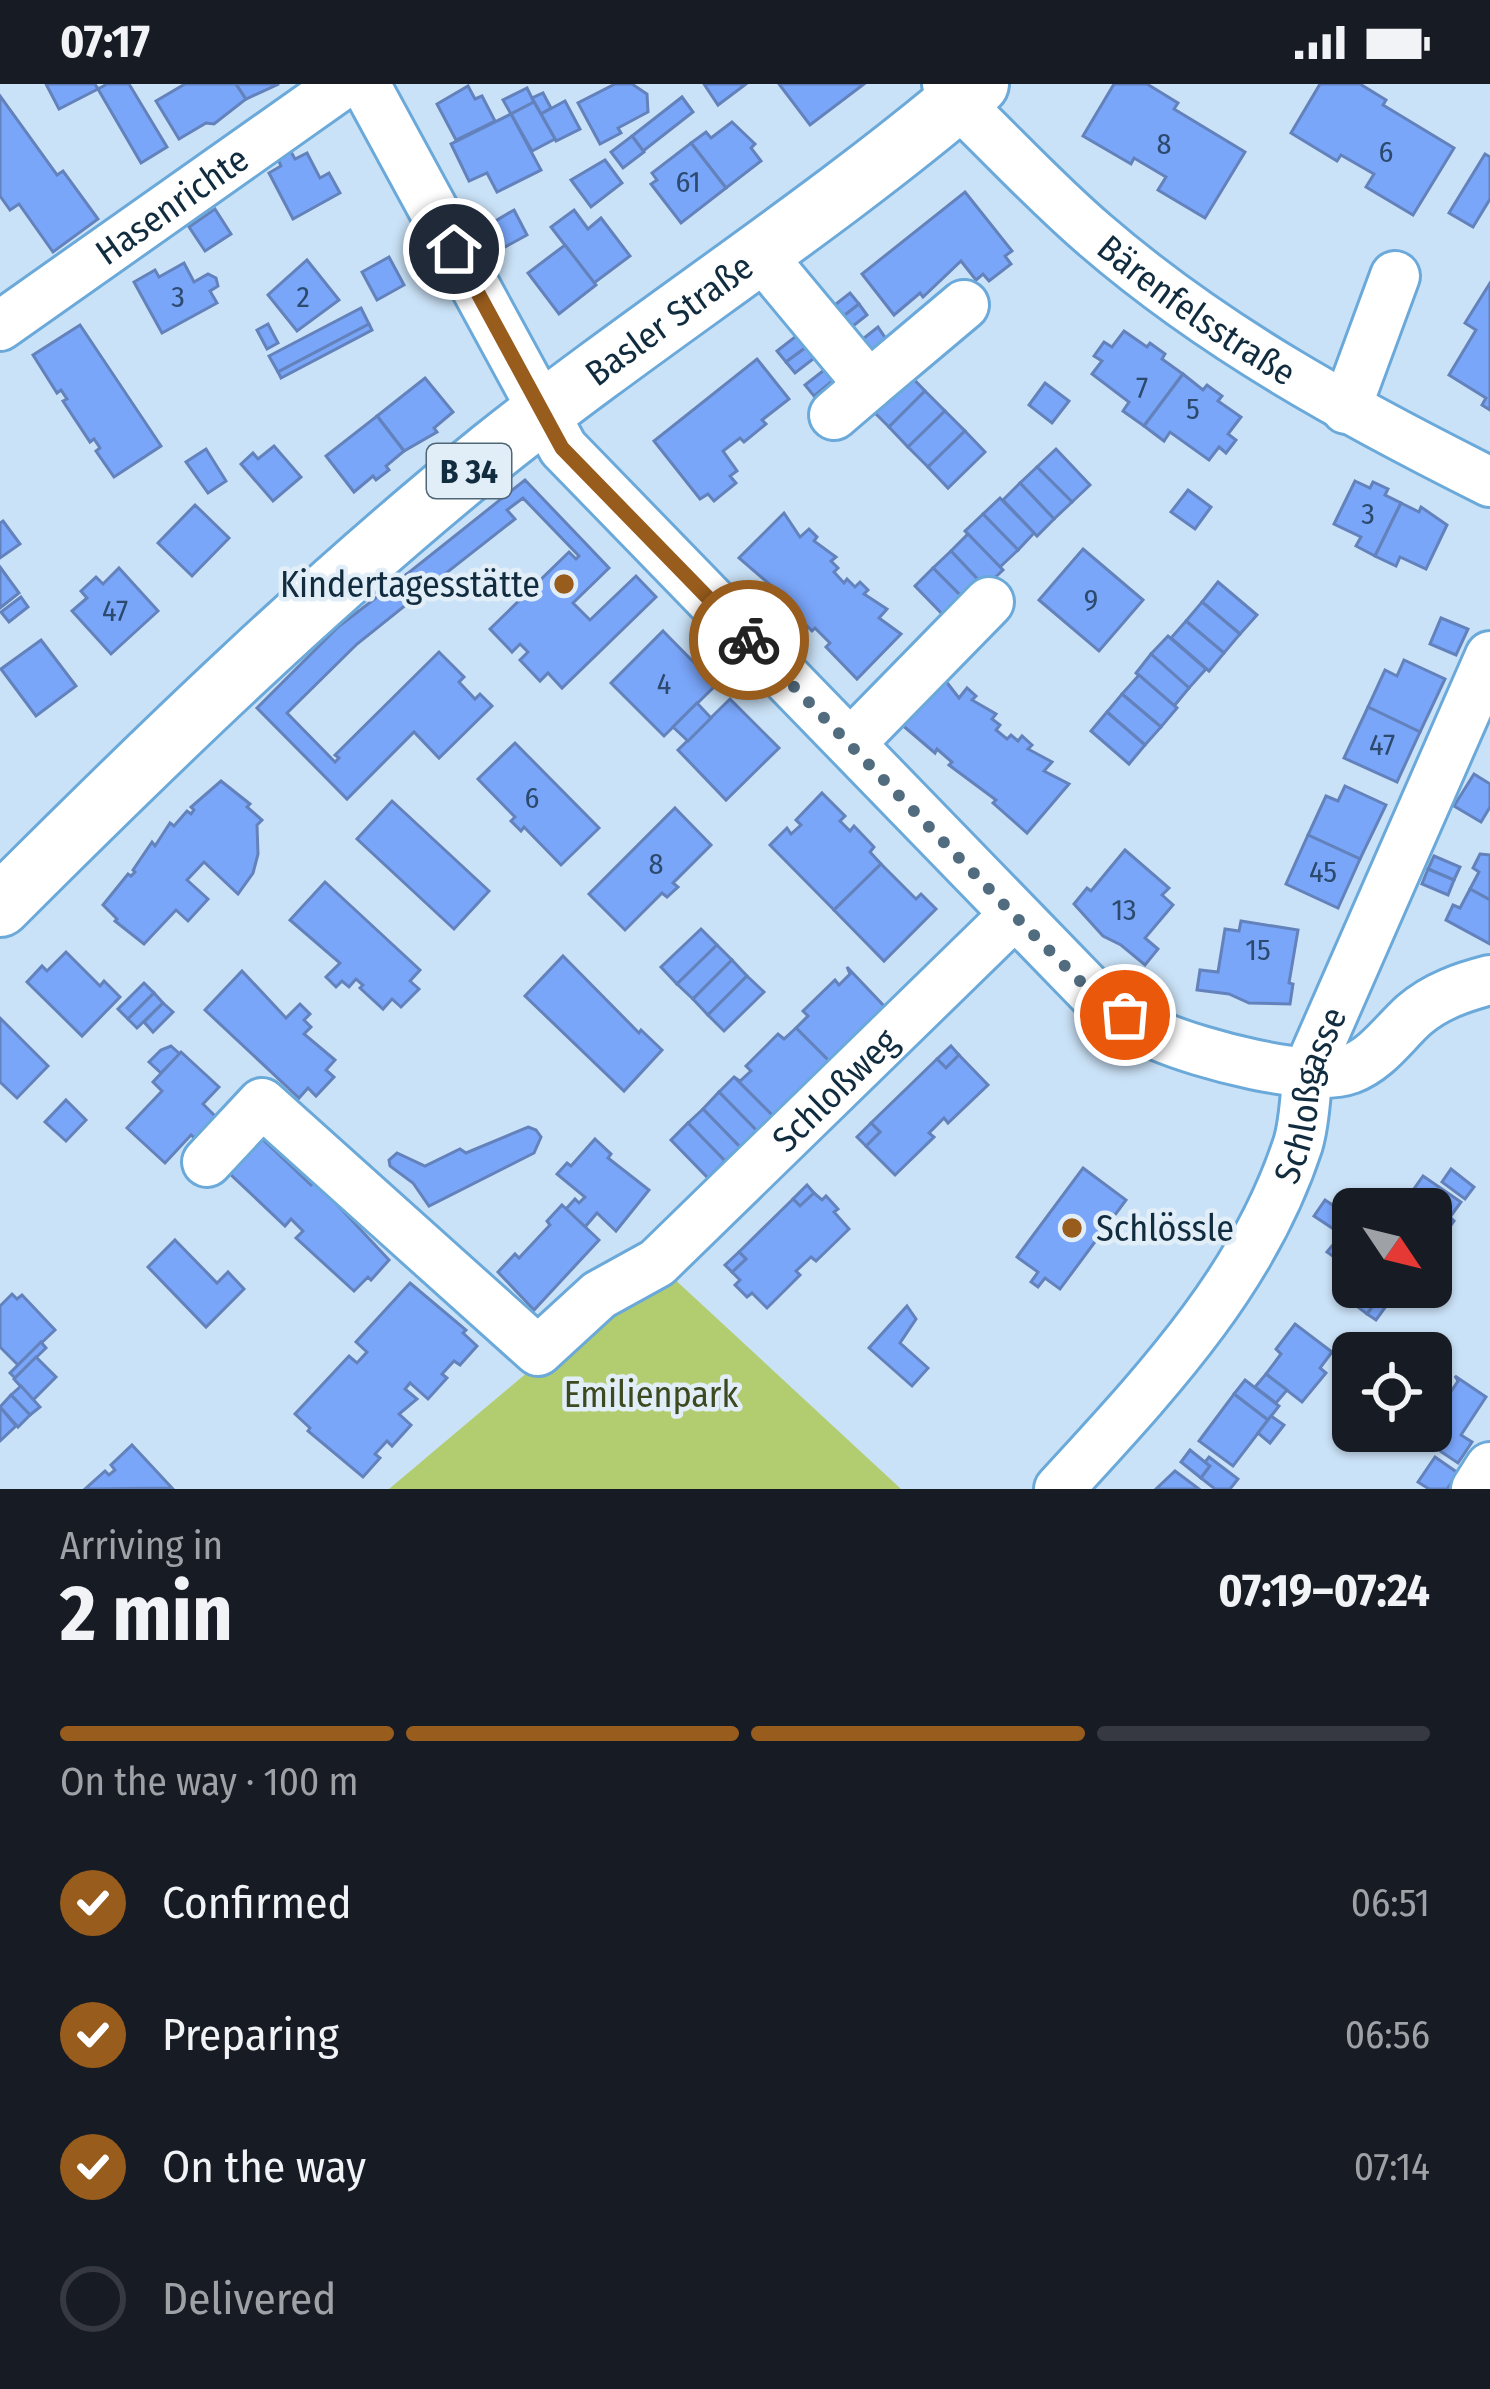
<!DOCTYPE html>
<meta charset="utf-8">
<style>
:root{--surface:#171b24;--page:#20242c;--text:#f1f3f6;--muted:#9ea1a6;--line:#363941;--accent:#985c1d}
body{margin:0;font-family:"Fira Sans Condensed",sans-serif;background:var(--page);color:var(--text);height:100vh;display:flex;flex-direction:column;font-size:45px;white-space:nowrap}
*{box-sizing:border-box;margin:0}
p{font-size:39px;color:var(--muted)}
.icon{flex:none;width:66px;height:66px;fill:none;stroke:currentColor;stroke-width:2;stroke-linecap:round;stroke-linejoin:round}
.map{position:relative;height:1405px;overflow:hidden}
.sheet{display:flex;flex-direction:column;background:var(--surface);flex:1}
.sheet>*{flex:none}
.needle{width:78px;rotate:125deg}
.buttons{position:absolute;left:1332px;top:1104px;display:grid;gap:24px}
.buttons a{display:grid;place-items:center;width:120px;height:120px;border-radius:18px;background:var(--surface);box-shadow:0 3px 9px #0004;font-size:60px}
.pin{position:absolute;display:grid;place-items:center;width:102px;height:102px;color:#fff;margin:-51px;border:6px solid #fff;border-radius:50%;box-shadow:0 3px 12px #0007}
.courier{position:absolute;display:grid;place-items:center;width:120px;height:120px;margin:-60px;border:9px solid #985c1d;border-radius:50%;background:#fff;color:#222;box-shadow:0 3px 15px #0007}
.overview em{font-style:normal;font-weight:700}
.overview div{display:flex;flex-direction:column-reverse}
.overview{display:flex;align-items:center;justify-content:space-between;height:204px;padding:0 60px}
h1{font-size:78px;font-weight:700;line-height:90px}
.bar{display:grid;grid-template-columns:repeat(4,1fr);gap:18px 12px;align-content:center;height:144px;padding:0 60px}
.bar i{height:15px;border-radius:9px;background:var(--line)}
.bar .on{background:var(--accent)}
.bar p{grid-column:span 4}
ol{padding:0 60px;list-style:none}
li{display:flex;align-items:center;gap:36px;height:132px}
li p{margin-inline-start:auto}
li .icon{padding:12px;border-radius:50%;background:var(--accent);color:#fff;stroke-width:4}
li:last-child{color:var(--muted)}
li i{width:66px;height:66px;border:6px solid var(--line);border-radius:50%}
.status{display:flex;justify-content:space-between;align-items:center;height:84px;padding:0 60px;background:var(--surface);direction:ltr}
.status svg{height:33px;fill:currentColor}
.map>svg:first-child{display:block}
.green{fill:#b1cd6f}
.building{fill:#7aa6fa;stroke:#6382bc;stroke-width:3}
.lines{fill:none;stroke-linecap:round;stroke-linejoin:round}
.minor-casing{stroke:#6aa9d9;stroke-width:54}
.major-casing{stroke:#6aa9d9;stroke-width:66}
.minor{stroke:#fff;stroke-width:48}
.major{stroke:#fff;stroke-width:60}
.done{stroke:#526c7f;stroke-width:12;stroke-dasharray:0 21.6}
.route{stroke:#985c1d;stroke-width:15}
.poi-dot{fill:#985c1d;stroke:#e1eef8;stroke-width:4.5}
.labels{text-anchor:middle;stroke-width:9;stroke-linejoin:round;paint-order:stroke}
.number-label{font-size:30px;fill:#2b4a6e}
.shield{fill:#e1eef8;stroke:#4f6676;stroke-width:3}
.shield-label{font-size:33px;font-weight:bold;fill:#112c3f}
.street-label{font-size:36px;fill:#112c3f;stroke:#e1eef8}
.poi-label{font-size:36px;fill:#112c3f;stroke:#e1eef8;text-anchor:end}
.park-label{font-size:36px;fill:#3d491f;stroke:#e1eef8}
</style>
<div class="status"><b>07:17</b><svg viewBox="0 0 49 12"><path d="M0 12V9h3v3zM5 12V6h3v6zM10 12V3h3v9zM15 12V0h3v12zM26 1h20v11H26zM47 4h2v5h-2z"/></svg></div>
<div class="map">
<svg width="1490" height="1405" viewBox="0 0 1490 1405">
<rect width="100%" height="100%" fill="#cae2f7"/>
<path class="green" d="M657,1179L901,1405H389Z"/>
<g class="building">
<path d="M46,0H95L98,5L59,25Z"/>
<path d="M107,0H129L167,63L141,79L98,5Z"/>
<path d="M185,0H236L246,15L214,40L206,39L179,55L156,17Z"/>
<path d="M236,0H279L246,15Z"/>
<path d="M615,0H632L647,10L648,28L618,44L621,49L600,60L578,19Z"/>
<path d="M704,0H746L718,21Z"/>
<path d="M779,0H864L810,41Z"/>
<path d="M1114,0H1147L1178,19L1174,25L1245,68L1205,134L1158,106L1166,93L1134,74L1131,80L1083,52Z"/>
<path d="M1320,0H1360L1386,16L1383,21L1454,64L1413,131L1366,103L1374,90L1341,71L1337,77L1291,49Z"/>
<path d="M468,2L475,15L482,12L495,37L456,56L437,20Z"/>
<path d="M527,4L534,18L511,30L503,16Z"/>
<path d="M543,9L551,24L541,30L532,14Z"/>
<path d="M0,12L57,91L63,87L98,135L53,168L19,120L10,126L0,112Z"/>
<path d="M682,13L693,28L643,67L632,52Z"/>
<path d="M565,17L580,45L556,57L541,30Z"/>
<path d="M534,18L555,55L532,67L511,30Z"/>
<path d="M511,30L541,86L497,108L487,89L469,97L451,60Z"/>
<path d="M732,38L755,60L751,64L761,77L726,104L691,59L706,48L711,54Z"/>
<path d="M632,52L644,68L623,84L611,68Z"/>
<path d="M691,59L726,104L681,139L651,100L657,96L652,89Z"/>
<path d="M290,66L295,75L307,69L320,94L329,89L340,109L293,135L269,89L281,82L277,73Z"/>
<path d="M1485,70L1490,73V115L1473,143L1449,129Z"/>
<path d="M605,76L622,99L591,123L571,96Z"/>
<path d="M965,108L1012,167L1005,172L1011,180L989,197L983,190L976,196L961,177L923,213L920,209L894,231L862,190Z"/>
<path d="M215,125L231,150L205,167L189,143Z"/>
<path d="M514,126L527,151L505,163L492,139Z"/>
<path d="M574,126L588,145L601,134L630,172L594,199L551,143Z"/>
<path d="M565,161L596,201L559,230L528,189Z"/>
<path d="M389,173L404,201L377,216L362,188Z"/>
<path d="M307,176L339,216L297,247L268,211Z"/>
<path d="M184,179L194,198L208,190L216,194L218,202L210,207L217,219L162,249L134,198L155,186L159,193Z"/>
<path d="M1490,199V326L1482,321L1486,314L1449,291L1476,246L1465,239Z"/>
<path d="M850,209L859,220L836,238L827,227Z"/>
<path d="M859,220L867,231L844,249L836,238Z"/>
<path d="M361,224L369,240L278,288L269,272Z"/>
<path d="M268,240L278,259L267,265L257,246Z"/>
<path d="M369,240L372,246L281,294L278,288Z"/>
<path d="M80,241L161,362L114,393L96,367L100,364L94,355L90,358L63,317L67,315L61,306L57,309L33,271Z"/>
<path d="M878,243L886,255L863,273L854,262Z"/>
<path d="M1124,247L1147,263L1150,259L1165,270L1162,275L1183,290L1144,342L1123,327L1129,318L1092,290L1102,277L1094,272L1104,258L1112,263Z"/>
<path d="M800,249L809,261L786,278L777,267Z"/>
<path d="M809,261L817,272L795,289L786,278Z"/>
<path d="M757,275L789,315L762,336L766,340L744,358L740,354L723,367L737,387L730,392L736,399L714,417L708,410L700,415L654,357Z"/>
<path d="M828,283L836,294L814,312L805,301Z"/>
<path d="M904,285L925,307L889,343L868,322Z"/>
<path d="M1183,290L1203,306L1207,301L1222,312L1218,317L1241,333L1228,350L1236,356L1226,369L1219,363L1209,376L1170,348L1164,357L1144,342Z"/>
<path d="M425,294L453,328L434,344L437,348L404,367L377,332Z"/>
<path d="M1045,299L1069,317L1052,339L1029,321Z"/>
<path d="M925,307L945,327L908,363L889,343Z"/>
<path d="M945,327L965,347L928,383L908,363Z"/>
<path d="M377,332L404,367L386,382L389,386L376,396L373,392L354,408L326,372Z"/>
<path d="M965,347L985,368L948,404L928,383Z"/>
<path d="M274,362L301,393L273,417L241,380L253,369L258,375Z"/>
<path d="M206,365L226,397L208,409L186,378Z"/>
<path d="M1056,365L1090,401L1072,418L1037,383Z"/>
<path d="M1037,383L1072,418L1054,435L1020,399Z"/>
<path d="M525,396L609,484L573,519L590,536L636,492L656,513L562,604L548,589L540,597L520,576L528,568L520,560L512,568L490,545L569,468L576,475L579,472L523,414L507,426L515,435L422,508L407,490Z"/>
<path d="M1355,397L1370,404L1373,398L1388,405L1385,411L1401,419L1375,472L1356,462L1361,453L1334,440Z"/>
<path d="M1020,399L1054,435L1037,452L1003,416Z"/>
<path d="M1188,406L1211,423L1195,445L1171,428Z"/>
<path d="M1000,414L1034,449L1018,466L983,430Z"/>
<path d="M1401,419L1419,428L1421,423L1447,441L1426,485L1400,473L1396,482L1375,472Z"/>
<path d="M195,421L229,454L192,492L158,459Z"/>
<path d="M784,429L800,453L809,445L817,453L814,457L836,473L831,477L838,484L834,488L844,499L847,495L855,503L860,498L868,506L864,510L887,525L879,534L901,550L857,595L826,563L830,559L815,544L812,547L785,520L788,516L739,474Z"/>
<path d="M983,430L1018,466L1000,483L965,447Z"/>
<path d="M3,437L20,460L0,474V439Z"/>
<path d="M968,450L1003,486L985,503L951,467Z"/>
<path d="M1083,465L1143,516L1099,567L1039,516Z"/>
<path d="M951,467L985,503L968,519L933,484Z"/>
<path d="M0,483L19,509L0,524Z"/>
<path d="M119,484L158,527L111,570L72,527L87,514L81,507L96,493L103,500Z"/>
<path d="M933,484L968,519L950,538L915,502Z"/>
<path d="M407,490L422,508L357,560L287,629L335,678L339,674L335,671L439,568L464,593L459,598L475,615L480,610L492,622L439,674L414,648L347,715L257,624L338,543Z"/>
<path d="M1218,498L1257,531L1240,550L1202,518Z"/>
<path d="M21,513L28,523L9,538L1,528Z"/>
<path d="M1202,518L1240,550L1224,569L1186,537Z"/>
<path d="M1441,534L1468,545L1456,571L1430,560Z"/>
<path d="M1186,537L1224,569L1209,587L1171,554Z"/>
<path d="M663,547L716,601L664,652L611,599Z"/>
<path d="M1168,552L1206,585L1189,604L1151,570Z"/>
<path d="M41,556L76,602L36,632L1,585Z"/>
<path d="M1151,570L1189,604L1174,622L1136,589Z"/>
<path d="M1404,576L1445,595L1420,648L1368,623L1385,586L1397,592Z"/>
<path d="M941,591L959,614L967,604L976,612L972,616L996,630L992,635L1000,641L996,646L1007,655L1011,651L1018,657L1022,652L1032,661L1028,665L1052,678L1044,687L1069,700L1027,749L993,719L996,716L949,681L952,678L937,665L935,669L901,640Z"/>
<path d="M1139,591L1177,624L1161,643L1122,610Z"/>
<path d="M1122,610L1161,643L1145,661L1107,628Z"/>
<path d="M730,615L779,664L726,716L678,666Z"/>
<path d="M697,619L711,634L688,657L673,643Z"/>
<path d="M1368,623L1420,648L1397,698L1344,674Z"/>
<path d="M1107,628L1145,661L1129,680L1091,647Z"/>
<path d="M515,659L599,744L561,781L524,743L521,747L511,737L515,733L478,695Z"/>
<path d="M1474,690L1490,700V723L1481,738L1454,722Z"/>
<path d="M221,697L250,720L247,723L262,736L257,741L258,770L253,789L238,810L204,778L187,796L208,815L188,837L176,826L144,860L115,837L117,835L103,821L128,790L131,792L135,788L133,786L152,758L155,762L170,739L174,742L187,727L191,730L194,726L191,723Z"/>
<path d="M1345,702L1386,721L1360,775L1308,751L1326,712L1338,717Z"/>
<path d="M822,709L845,732L840,737L850,747L854,742L874,763L870,768L881,780L834,826L770,761L787,744L791,750L801,741L796,736Z"/>
<path d="M392,717L489,807L454,845L357,755Z"/>
<path d="M675,724L711,761L673,799L678,803L667,813L662,809L625,846L589,810Z"/>
<path d="M1308,751L1360,775L1338,824L1286,800Z"/>
<path d="M1125,766L1169,804L1162,811L1173,821L1145,854L1158,865L1145,881L1121,861L1103,852L1074,820L1087,804L1091,807Z"/>
<path d="M1480,770L1490,771V816L1470,805L1479,788L1473,784Z"/>
<path d="M1434,772L1460,783L1454,796L1428,785Z"/>
<path d="M881,780L916,815L921,810L936,825L884,877L834,826Z"/>
<path d="M1428,785L1454,796L1448,811L1422,800Z"/>
<path d="M325,798L420,886L410,897L419,905L401,923L392,915L383,925L360,904L363,901L356,895L349,903L342,897L336,903L326,893L340,879L290,836Z"/>
<path d="M1470,805L1490,816V860L1446,836L1453,821L1460,824Z"/>
<path d="M1241,837L1298,846L1289,899L1293,900L1290,920L1249,919L1229,910L1197,906L1200,886L1218,888L1225,845L1239,847Z"/>
<path d="M701,845L717,861L677,900L661,883Z"/>
<path d="M717,861L732,876L693,915L677,900Z"/>
<path d="M66,868L100,902L104,897L120,913L82,952L27,898L42,882L47,887Z"/>
<path d="M563,872L639,949L641,946L662,966L624,1007L525,912Z"/>
<path d="M732,876L747,892L708,931L693,915Z"/>
<path d="M847,883L885,923L829,977L796,944L808,932L803,927L835,896L839,901L850,890Z"/>
<path d="M242,887L286,934L300,920L310,930L304,936L311,943L304,950L335,976L326,986L334,993L316,1012L308,1004L299,1014L205,926Z"/>
<path d="M747,892L764,908L724,947L708,931Z"/>
<path d="M144,899L154,909L128,935L118,925Z"/>
<path d="M154,909L163,919L137,944L128,935Z"/>
<path d="M163,919L173,928L153,948L144,938Z"/>
<path d="M0,934L48,982L17,1014L0,998Z"/>
<path d="M796,944L829,977L773,1032L734,993L740,997L751,987L746,982L778,950L784,955Z"/>
<path d="M171,962L180,970L161,989L149,978L161,966Z"/>
<path d="M951,962L959,971L946,984L937,975Z"/>
<path d="M181,968L219,1003L203,1020L221,1038L201,1059L191,1051L165,1079L127,1044L162,1007L153,998Z"/>
<path d="M959,971L988,1001L948,1039L944,1034L929,1049L934,1053L895,1091L866,1062L880,1048L871,1039L937,975L946,984Z"/>
<path d="M734,993L773,1032L757,1047L719,1008Z"/>
<path d="M719,1008L757,1047L740,1063L703,1025Z"/>
<path d="M66,1016L86,1036L66,1057L45,1038Z"/>
<path d="M703,1025L740,1063L725,1077L688,1039Z"/>
<path d="M688,1039L725,1077L708,1094L671,1056Z"/>
<path d="M871,1039L880,1048L866,1062L857,1053Z"/>
<path d="M528,1043L536,1046L541,1053L534,1069L429,1122L413,1099L390,1082L389,1076L397,1069L425,1082L460,1065L466,1069Z"/>
<path d="M258,1051L311,1101L315,1097L389,1176L371,1196L368,1193L354,1207L296,1154L303,1147L291,1135L285,1142L228,1088Z"/>
<path d="M595,1055L611,1070L608,1074L649,1106L616,1147L597,1129L585,1143L566,1125L575,1115L579,1119L585,1113L557,1090L567,1079L571,1082Z"/>
<path d="M1083,1084L1126,1116L1060,1205L1045,1194L1038,1203L1031,1198L1038,1188L1017,1173Z"/>
<path d="M1451,1085L1474,1103L1465,1115L1442,1098Z"/>
<path d="M1423,1092L1461,1118L1450,1133L1454,1137L1432,1168L1431,1125H1409L1417,1113L1411,1109Z"/>
<path d="M807,1101L814,1109L800,1122L793,1115Z"/>
<path d="M814,1109L822,1116L826,1112L838,1125L834,1128L849,1145L816,1177L811,1173L796,1187L800,1191L767,1224L752,1209L747,1213L735,1201L740,1196L732,1188L746,1175L739,1168L793,1115L800,1122Z"/>
<path d="M1325,1116L1349,1132L1338,1148L1314,1132Z"/>
<path d="M562,1121L599,1156L534,1226L498,1188L515,1170L519,1174L550,1141L547,1137Z"/>
<path d="M1341,1151L1353,1160L1350,1184L1327,1168Z"/>
<path d="M175,1156L217,1199L228,1188L244,1205L206,1243L148,1183Z"/>
<path d="M739,1168L746,1175L732,1188L725,1181Z"/>
<path d="M1353,1180V1203H1387L1367,1230L1334,1205Z"/>
<path d="M410,1199L466,1246L463,1249L477,1262L460,1281L454,1277L442,1290L447,1294L428,1315L410,1299L405,1305L417,1315L399,1330L411,1341L392,1362L387,1357L375,1370L380,1374L363,1393L308,1347L310,1344L295,1330L349,1272L357,1279L367,1268L356,1258Z"/>
<path d="M1387,1203H1400L1376,1236L1367,1230Z"/>
<path d="M12,1210L17,1215L22,1211L55,1246L18,1281L0,1263V1222Z"/>
<path d="M907,1222L916,1235L900,1259L928,1284L912,1302L869,1264Z"/>
<path d="M1295,1240L1332,1268L1320,1284L1326,1289L1302,1318L1266,1290L1281,1270L1276,1265Z"/>
<path d="M41,1258L46,1264L15,1294L10,1289Z"/>
<path d="M36,1273L56,1293L33,1316L14,1295Z"/>
<path d="M1266,1290L1287,1306L1276,1319L1255,1303Z"/>
<path d="M1455,1292L1486,1313L1461,1351L1472,1358L1458,1379L1434,1363L1443,1351L1431,1344V1320L1440,1324L1458,1297Z"/>
<path d="M1245,1296L1279,1322L1268,1336L1234,1310Z"/>
<path d="M21,1302L40,1323L30,1331L11,1311Z"/>
<path d="M1234,1310L1268,1336L1233,1382L1199,1357Z"/>
<path d="M11,1311L30,1331L18,1343L0,1323Z"/>
<path d="M0,1323L16,1342L0,1357Z"/>
<path d="M1271,1332L1284,1341L1270,1359L1258,1349Z"/>
<path d="M132,1361L172,1404L85,1405L105,1387L109,1391L115,1386L111,1381Z"/>
<path d="M1190,1366L1210,1382L1201,1394L1181,1378Z"/>
<path d="M1209,1373L1238,1395L1230,1405H1215L1201,1394L1210,1382L1205,1378Z"/>
<path d="M1435,1373L1458,1389L1447,1405H1429L1418,1398Z"/>
<path d="M1175,1387L1199,1405H1156Z"/>
</g>
<g class="lines">
<defs>
<g id="minor">
<path d="M365,0L563,364L1095,912C1115,925 1136,943 1159,952C1198,969 1310,1000 1350,985C1377,975 1394,949 1414,931C1436,912 1463,903 1490,896"/>
<path id="s1" d="M947,0L957,18C1003,62 1047,110 1095,151C1214,254 1350,328 1490,398"/>
<path d="M760,170L869,301L964,221"/>
<path id="s2" d="M0,242L343,0"/>
<path d="M1346,325L1395,192"/>
<path d="M834,331L869,301"/>
<path d="M851,659L989,518"/>
<path id="s3" d="M207,1078L262,1019L538,1267L599,1211L657,1179L1014,831"/>
<path id="s4" d="M1059,1405C1155,1300 1253,1198 1298,1060C1305,1037 1305,1011 1308,987L1490,572"/>
<path d="M1476,1405L1490,1383"/>
</g>
<g id="major">
<path id="s5" d="M0,822C158,664 319,508 493,367C651,241 824,132 978,0"/>
</g>
</defs>
<use href="#minor" class="minor-casing"/>
<use href="#major" class="major-casing"/>
<use href="#minor" class="minor"/>
<use href="#major" class="major"/>
</g>
<g class="lines">
<path class="done" d="M749,556L1014,831L1095,912L1125,931"/>
<path class="route" d="M454,165L562,364L749,556"/>
</g>
<g class="poi-dot">
<circle cx="564" cy="500" r="12"/>
<circle cx="1072" cy="1144" r="12"/>
</g>
<g class="labels">
<g class="number-label">
<text x="1164" y="70">8</text>
<text x="1386" y="78">6</text>
<text x="688" y="108">61</text>
<text x="178" y="223">3</text>
<text x="303" y="223">2</text>
<text x="1142" y="314">7</text>
<text x="1193" y="335">5</text>
<text x="1368" y="440">3</text>
<text x="1091" y="526">9</text>
<text x="115" y="537">47</text>
<text x="664" y="610">4</text>
<text x="1382" y="671">47</text>
<text x="532" y="724">6</text>
<text x="656" y="790">8</text>
<text x="1323" y="798">45</text>
<text x="1124" y="836">13</text>
<text x="1258" y="876">15</text>
</g>
<rect class="shield" x="427" y="360" width="84" height="54" rx="9"/>
<g class="shield-label">
<text x="469" y="399">B 34</text>
</g>
<g class="street-label">
<text dy="13" stroke="none"><textPath href="#s2" startOffset="210">Hasenrichte</textPath></text>
<text dy="13" stroke="none"><textPath href="#s1" startOffset="339">Bärenfelsstraße</textPath></text>
<text dy="13" stroke="none"><textPath href="#s5" startOffset="891">Basler Straße</textPath></text>
<text dy="13" stroke="none"><textPath href="#s3" startOffset="849">Schloßweg</textPath></text>
<text dy="13" stroke="none"><textPath href="#s4" startOffset="474">Schloßgasse</textPath></text>
</g>
<g class="poi-label">
<text x="540" y="513">Kindertagesstätte</text>
<text x="1096" y="1157" text-anchor="start">Schlössle</text>
</g>
<g class="park-label">
<text x="651" y="1323">Emilienpark</text>
</g>
</g>
</svg>
<div class="buttons">
<a><svg class="needle" viewBox="-14 -14 28 28"><path d="M0-13l5 13h-10z" fill="#e53935"/><path d="M0 13l5-13h-10z" fill="#9ea1a6"/></svg></a>
<a><svg class="icon" aria-label="locate" viewBox="0 0 24 24"><circle cx="12" cy="12" r="6"/><path d="M12 2v4M12 18v4M2 12h4M18 12h4"/></svg></a>
</div>
<div class="pin" style="left:1125px;top:931px;background:#ea580c"><svg class="icon" aria-label="bag" viewBox="0 0 24 24"><path d="M5 8h14l-1 12H6zM9 8a3 3 0 0 1 6 0"/></svg></div>
<div class="pin" style="left:454px;top:165px;background:#1f2937"><svg class="icon" aria-label="home" viewBox="0 0 24 24"><path d="M3 11l9-7 9 7M6 9v11h12V9"/></svg></div>
<div class="courier" style="left:749px;top:556px"><svg class="icon" aria-label="bike" viewBox="0 0 24 24"><circle cx="6" cy="16" r="4"/><circle cx="18" cy="16" r="4"/><path d="M6 16l4-8h5l3 8M10 8l3 8H6M13 5h3"/></svg></div>
</div>
<section class="sheet">
<div class="overview"><div><h1>2 min</h1><p>Arriving in</p></div><em>07:19–07:24</em></div>
<div class="bar"><i class="on"></i><i class="on"></i><i class="on"></i><i></i><p>On the way · 100 m</p></div>
<ol>
<li><svg class="icon" aria-label="check" viewBox="0 0 24 24"><path d="M5 12l5 5 9-10"/></svg>Confirmed<p>06:51</p></li>
<li><svg class="icon" aria-label="check" viewBox="0 0 24 24"><path d="M5 12l5 5 9-10"/></svg>Preparing<p>06:56</p></li>
<li><svg class="icon" aria-label="check" viewBox="0 0 24 24"><path d="M5 12l5 5 9-10"/></svg>On the way<p>07:14</p></li>
<li><i></i>Delivered</li>
</ol>
</section>
